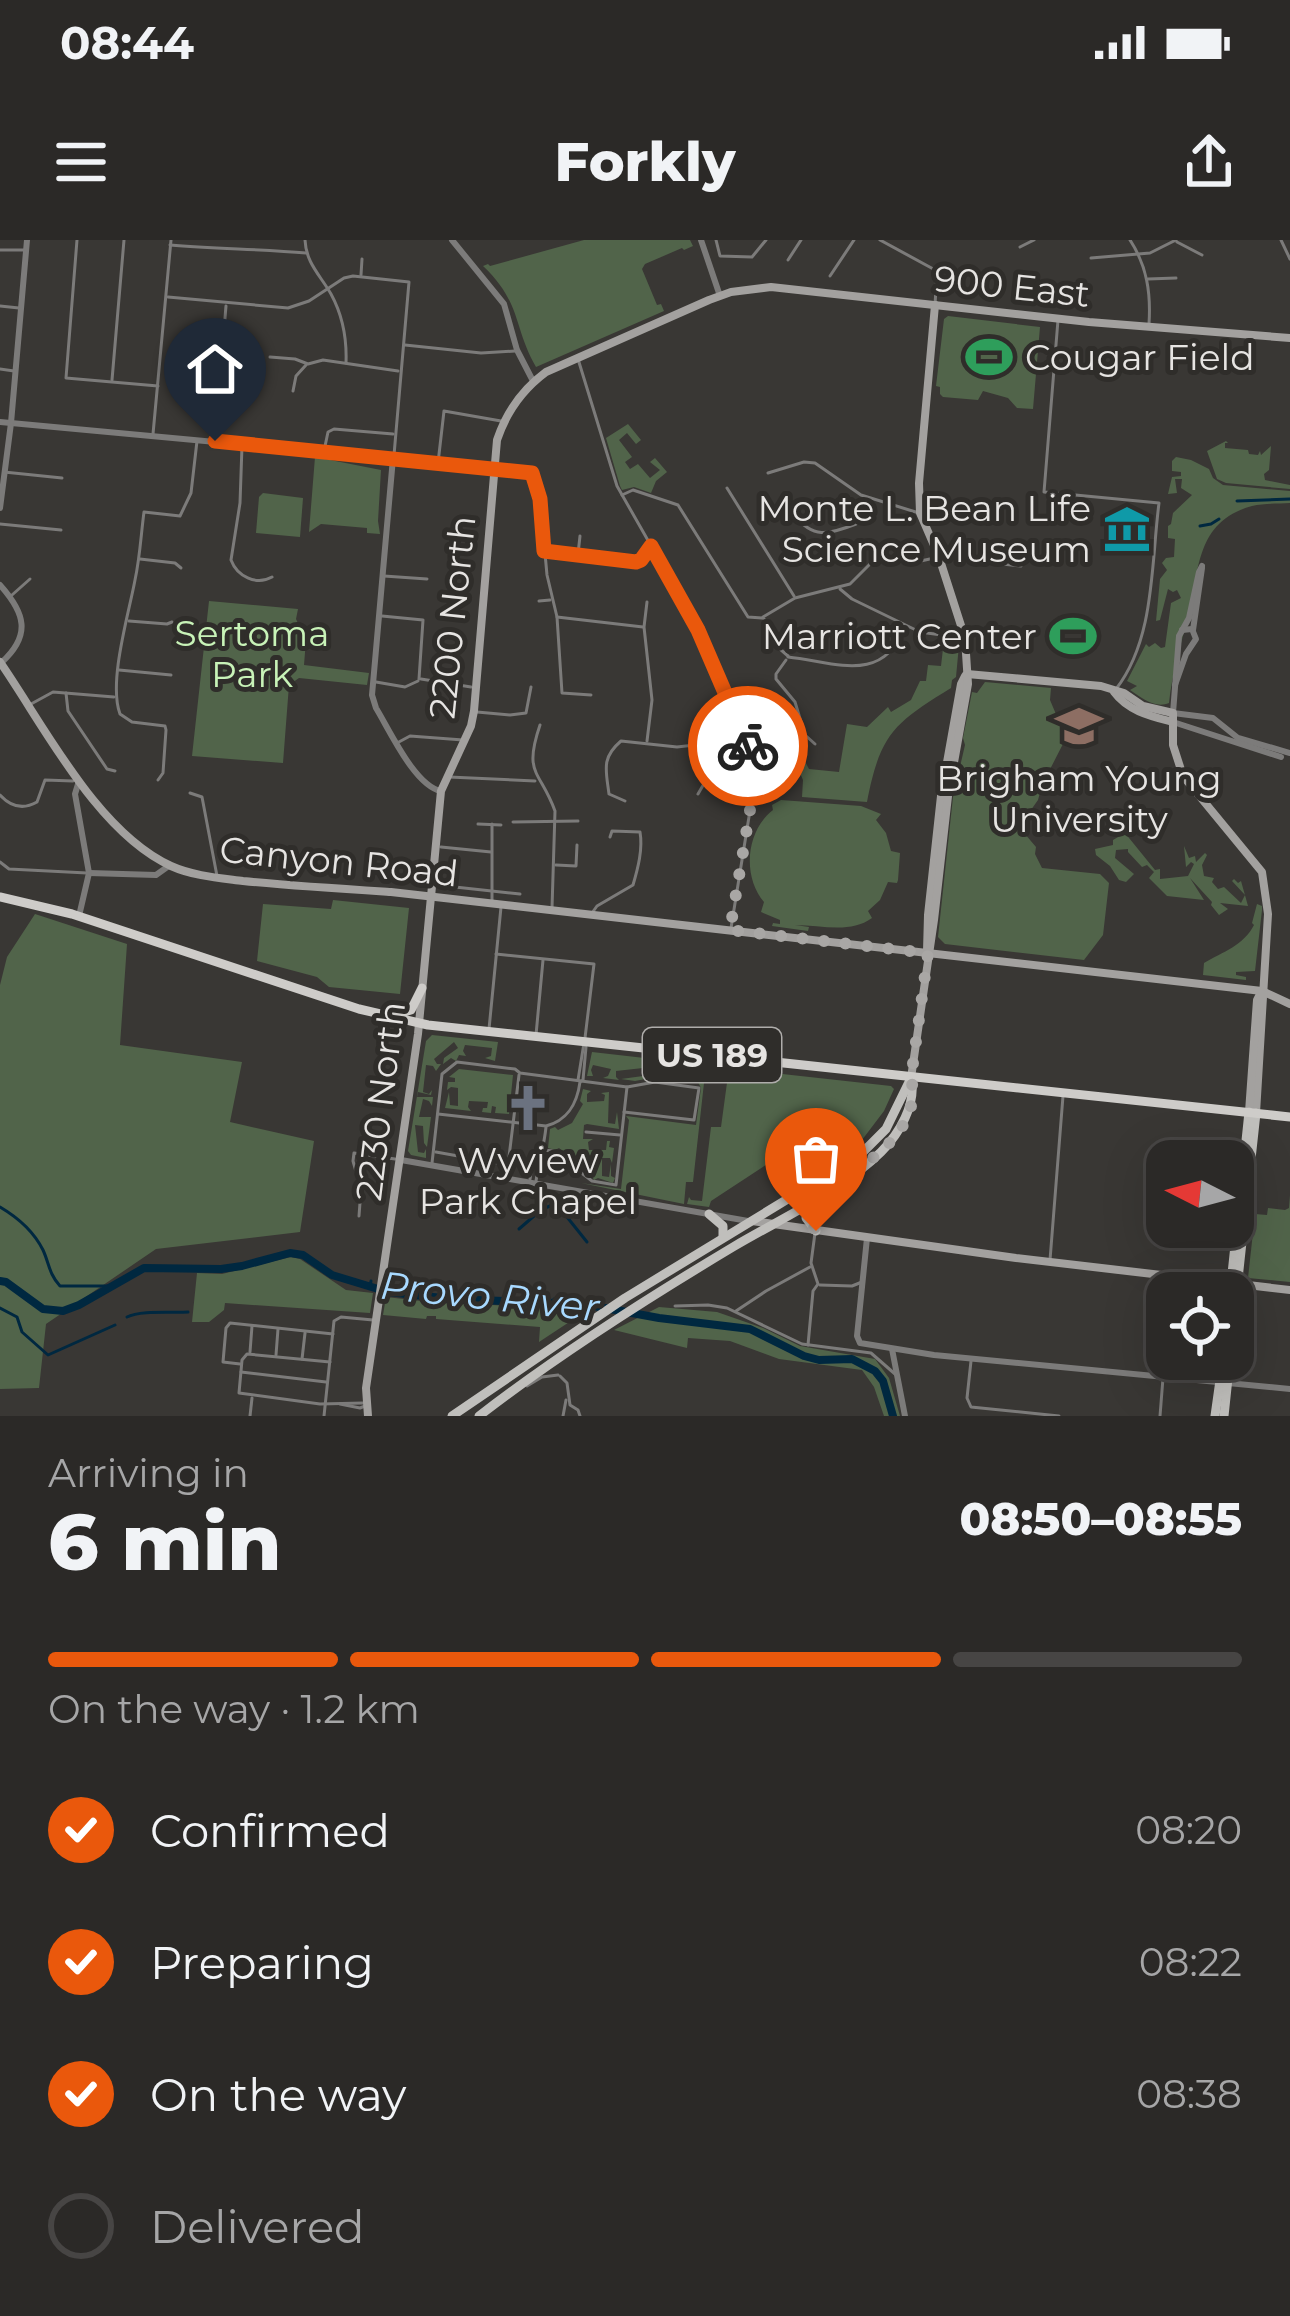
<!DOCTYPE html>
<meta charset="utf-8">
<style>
:root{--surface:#2b2927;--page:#33312f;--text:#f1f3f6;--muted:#a6a6a7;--line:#474544;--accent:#ea580c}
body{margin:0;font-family:Montserrat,sans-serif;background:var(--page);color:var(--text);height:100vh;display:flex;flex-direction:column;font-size:45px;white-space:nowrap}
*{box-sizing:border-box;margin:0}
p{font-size:39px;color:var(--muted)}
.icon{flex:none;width:66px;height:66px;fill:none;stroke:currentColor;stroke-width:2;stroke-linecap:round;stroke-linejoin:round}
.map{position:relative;height:1176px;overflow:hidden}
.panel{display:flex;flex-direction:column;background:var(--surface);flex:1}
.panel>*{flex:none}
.needle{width:78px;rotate:276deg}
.buttons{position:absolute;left:1146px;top:900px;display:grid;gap:24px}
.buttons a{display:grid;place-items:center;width:108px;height:108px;border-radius:24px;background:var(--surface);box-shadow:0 12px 48px #0002,0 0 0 3px var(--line);font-size:60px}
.pin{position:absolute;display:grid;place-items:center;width:102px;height:102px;color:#fff;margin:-123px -51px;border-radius:50% 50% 50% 0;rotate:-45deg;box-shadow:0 0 12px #0007}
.pin .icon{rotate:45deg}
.courier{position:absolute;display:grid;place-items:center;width:120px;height:120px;margin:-60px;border:9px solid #ea580c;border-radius:50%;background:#fff;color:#222;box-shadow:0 3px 15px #0007}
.headline em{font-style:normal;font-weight:800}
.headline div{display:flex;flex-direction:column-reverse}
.headline{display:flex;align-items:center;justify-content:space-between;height:204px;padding:0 48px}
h1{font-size:78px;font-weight:800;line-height:90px}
.bar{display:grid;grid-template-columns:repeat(4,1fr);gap:18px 12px;align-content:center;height:144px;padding:0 48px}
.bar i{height:15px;border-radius:9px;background:var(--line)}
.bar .on{background:var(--accent)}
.bar p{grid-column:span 4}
ol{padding:0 48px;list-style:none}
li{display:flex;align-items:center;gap:36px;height:132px}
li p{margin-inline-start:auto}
li .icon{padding:12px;border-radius:50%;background:var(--accent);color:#fff;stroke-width:4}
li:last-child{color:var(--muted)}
li i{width:66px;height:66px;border:6px solid var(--line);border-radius:50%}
.status{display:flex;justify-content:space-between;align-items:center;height:84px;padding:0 60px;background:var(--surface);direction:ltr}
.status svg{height:33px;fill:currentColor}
header{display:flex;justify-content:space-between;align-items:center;height:156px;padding:0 48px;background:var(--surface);font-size:54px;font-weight:800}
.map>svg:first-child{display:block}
.green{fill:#51644a}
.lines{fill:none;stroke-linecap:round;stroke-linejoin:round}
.stream{stroke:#002840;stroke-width:3}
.river{stroke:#002840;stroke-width:8}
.minor{stroke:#7c7b7a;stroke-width:3}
.tertiary{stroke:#7c7b7a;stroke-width:6}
.secondary{stroke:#a3a19f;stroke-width:8}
.primary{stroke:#c0bfbc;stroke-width:9}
.trunk{stroke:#ceccc9;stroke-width:9}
.done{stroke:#a9a7a5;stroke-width:12;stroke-dasharray:0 21.6}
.route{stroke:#ea580c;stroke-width:15}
.labels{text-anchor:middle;stroke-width:10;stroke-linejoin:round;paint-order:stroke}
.shield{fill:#2f2d2a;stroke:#afadab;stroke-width:3}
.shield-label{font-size:33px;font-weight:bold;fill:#e6e4e2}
.street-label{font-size:36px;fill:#e6e4e2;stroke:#2f2d2a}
.poi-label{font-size:36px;fill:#e6e4e2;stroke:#2f2d2a;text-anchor:end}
.park-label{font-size:36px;fill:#c8f3b8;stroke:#2f2d2a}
.water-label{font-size:39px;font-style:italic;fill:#a8d9ff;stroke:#2f2d2a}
</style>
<div class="status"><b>08:44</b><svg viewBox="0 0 49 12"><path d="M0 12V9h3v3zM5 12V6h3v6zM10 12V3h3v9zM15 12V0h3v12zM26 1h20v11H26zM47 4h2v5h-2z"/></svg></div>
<header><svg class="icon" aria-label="menu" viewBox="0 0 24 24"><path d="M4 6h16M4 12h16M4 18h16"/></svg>Forkly<svg class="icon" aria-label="share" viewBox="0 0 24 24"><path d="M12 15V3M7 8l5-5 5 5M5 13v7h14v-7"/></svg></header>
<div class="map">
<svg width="1290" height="1176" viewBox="0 0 1290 1176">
<rect width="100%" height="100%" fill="#393734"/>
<g class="green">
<path d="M584,0H690L693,6L684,10L682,8L645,24L642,29L657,65L661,64L664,71L536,127C513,87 522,63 483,26L488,24L490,26Z"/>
<path d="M948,76L1040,87L1033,169L1017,168L1008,158L983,151L978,160L943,157L940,154V147L936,146L944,79Z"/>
<path d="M628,184L641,200L636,204L627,193L619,200L632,217L625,222L630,229L638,224L650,238L660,230L650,222L655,218L667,232L656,241L651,253L634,247L622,250L620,246L606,198Z"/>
<path d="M1226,201L1228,203H1225V208L1248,210L1249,214L1258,215L1260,211L1261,215L1271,206L1269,230L1264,234L1265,240L1290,245V249L1226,243L1217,239L1207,211Z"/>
<path d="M315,217L381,230L378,281L380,294L367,293V288L321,284L309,292Z"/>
<path d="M1176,217L1191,220L1209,229L1213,238L1223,245L1290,251V263C1278,264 1264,263 1252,266C1194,282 1200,332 1187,380C1180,408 1172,434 1169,463C1155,469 1142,458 1130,450L1137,446L1127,441L1146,404L1149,407L1155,403L1161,408L1165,407L1171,363L1181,358L1177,350L1173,352L1168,349L1160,380L1156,381L1160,339L1167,330L1162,323L1166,318L1174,317L1175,299L1168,298V286L1171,284L1173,273L1192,255L1181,248L1182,239H1175L1177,253L1168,254L1172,237L1181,236V232L1172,231V221Z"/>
<path d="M263,253L303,258L300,297L256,293L259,257Z"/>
<path d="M209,361L298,369L296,379L306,400L304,425L369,433L367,445L299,438L289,445L283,523L192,516Z"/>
<path d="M944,400L956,402L959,405L956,437L952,440L951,448C894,483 880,494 867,562L802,557L803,540L792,514L800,512L809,529L839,532L847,484L867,487L888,467L891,472L911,460L920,441H926L928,425L941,426Z"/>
<path d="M985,442L1051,448L1050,460L1066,498L1042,545L1038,560L1019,587L1036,607L1035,614L1042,628L1100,634L1109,643L1103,695L1084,720L945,704L938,697L953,557L965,505L963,498L972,452L977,453Z"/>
<path d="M781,560L861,566L881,574L876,580L886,593L891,611L900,613L898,640L897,643L888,642L880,660L868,671L872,678C850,694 822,685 795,685L809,687L808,691L772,686L773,683L780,684V680L761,672L764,662C742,636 746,591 773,570L772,565Z"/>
<path d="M1125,593L1155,630L1160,629V639L1188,636L1194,624L1191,622L1186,627L1184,606L1189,618L1195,616L1196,622L1205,613L1207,615L1202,625L1204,636L1214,638L1212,642L1218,649L1224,647L1241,663L1245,655L1232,641L1234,639L1238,643L1241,641L1248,666L1220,663L1228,669L1219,675L1211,665L1212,662L1190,638L1204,660L1167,656L1149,638L1154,632L1147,625L1142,627L1128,612V609L1116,610L1115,618L1134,634L1126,642L1119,640L1110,626L1096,615L1095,609L1113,605V600Z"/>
<path d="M333,660L409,668L400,754L329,747L317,737L257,721L263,664L331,669Z"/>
<path d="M1257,664L1262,666V670L1255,731L1236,732V735L1246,737V740L1203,735L1204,723C1223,712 1244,705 1254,685L1252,683Z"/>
<path d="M35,674L127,704L120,805L242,822L230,882L314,901L300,992L156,1009L46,1084L39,1148L0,1149V745L7,717Z"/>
<path d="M432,795L498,802L495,821L485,818L491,816L492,808L465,805L463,811L466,816L459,815L456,821L451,818L443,824L444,818L458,808L454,802L434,819L437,824H441L436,831L433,826L426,825L423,852L429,854L432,850L431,855L418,852L417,857H433L432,866L429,861L423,859L419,877H431L427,907L424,903L423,886L415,885L418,912L424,913L426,909V918L411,915L408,911L426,801Z"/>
<path d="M592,812L706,825L693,942H686L684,964L581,943L621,949L629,880L626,876L696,885L701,848L697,840L663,837L667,835L676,836L677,829L650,827L649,833L661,836L635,841L621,839L643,836V828L616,831V837L619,840L603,838L608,836L611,829L593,825L591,830L593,836H587Z"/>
<path d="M729,828L891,846L894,849L884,871L862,900L813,894L711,961L709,967L687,964L689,957L691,960L702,961L711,887H721Z"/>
<path d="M459,829L513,835L509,874L495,873L496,867L492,866L491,873L482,872L483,868H487L488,862L469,861L468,867L471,871L445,868L449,852L450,865L458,866V848L451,847L447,850L448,842H455V838L449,837Z"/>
<path d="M583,849L591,851L587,854V862L604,861L605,855L601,853L609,852L608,883L615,884L617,872L619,889L587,884L584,885L583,899H593L588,902L589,910H606L607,901H610L609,907L614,908L612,923L610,918H602V936L609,937L611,924V936L615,938L613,943L598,938L594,940L591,934L594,929L589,925L585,929L586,924L582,927L559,908L555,910L548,908L550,889L555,887L558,890L572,883L583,864L580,861Z"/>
<path d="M1290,955V1042L1248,1038L1255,974L1267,975L1268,968L1285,970L1289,968Z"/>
<path d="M291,1017L300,1019L346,1050L373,1053L370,1073L225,1063L224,1070L209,1082H192L197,1033L222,1034Z"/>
<path d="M386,1057L439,1063L589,1069L539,1102L540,1087L436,1079V1076H427L426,1079L383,1075Z"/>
<path d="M659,1067L717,1072L763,1088L800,1106L875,1119L889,1138L900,1176H884L874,1147L862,1130L779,1119L730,1101L688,1098L687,1108L614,1090Z"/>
</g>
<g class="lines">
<g class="stream">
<path d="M1237,261L1290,259"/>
<path d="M1200,286L1211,284L1219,279"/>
<path d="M0,967C17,977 34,992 43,1010C49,1023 49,1034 60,1046H110"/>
<path d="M545,968L555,964"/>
<path d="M567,977L587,1002"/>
<path d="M519,989L534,976"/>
<path d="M370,1047L371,1041"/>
<path d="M0,1068L17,1077L22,1092L48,1115L115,1085"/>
<path d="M554,1068V1059"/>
<path d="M127,1077C140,1070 171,1073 188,1072"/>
</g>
<path class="river" d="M0,1041L6,1042L43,1069L63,1071L79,1065L144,1028L221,1029L242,1026L290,1013L303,1015L332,1035L388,1052L451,1059L583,1064L659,1078L750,1089L804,1116L819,1120L852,1119L875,1131L883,1141L893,1176"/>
<g class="minor">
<path d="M77,0L66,138L158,146"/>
<path d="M305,0C306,23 320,35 331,54C343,76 347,98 346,123"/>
<path d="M716,0L720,16L752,17L766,0"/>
<path d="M880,0L937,31L935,65"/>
<path d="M1130,0C1147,26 1151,53 1149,84"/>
<path d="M1281,0L1290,19"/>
<path d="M1177,2L1202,15"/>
<path d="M170,5C216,9 261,9 306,13"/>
<path d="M1020,7L1034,0"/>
<path d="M0,10H24"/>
<path d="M1091,18L1150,13L1176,0"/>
<path d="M788,20L801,0"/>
<path d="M361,35L362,19"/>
<path d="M830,36L854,0"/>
<path d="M1148,39L1176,38"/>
<path d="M168,57L288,68L309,61L344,38L353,36L409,42L394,215"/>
<path d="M0,66L19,68"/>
<path d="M1058,80L1044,252L1159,263C1151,324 1155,399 1116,449"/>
<path d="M405,105L481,113L515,111"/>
<path d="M270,117L295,119L308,124L323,120L398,131"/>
<path d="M578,119L617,246L699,390L748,506L753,552L731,688"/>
<path d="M0,129L14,131"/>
<path d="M112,140L124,0"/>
<path d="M293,151L296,136L306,125"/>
<path d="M153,194L171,0"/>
<path d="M215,199C221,155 222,111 226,66"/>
<path d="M242,206L240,263L231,320C237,336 256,346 272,337"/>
<path d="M324,211L328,192L334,189L393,194"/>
<path d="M438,223L444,171L501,181"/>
<path d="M499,228L529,231L534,236L540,259L547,335L557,377L562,453L591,455"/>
<path d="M4,232L62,238"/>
<path d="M768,233L804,222L815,223L861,255L919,273"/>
<path d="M727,248L794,356"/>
<path d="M622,255L633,250L678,265L748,377L762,378"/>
<path d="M793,274C813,299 828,295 856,284L866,260"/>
<path d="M0,284L61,290"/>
<path d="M547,311L636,322L641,320L649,308"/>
<path d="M578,314L580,296"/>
<path d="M140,319L175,323L181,328"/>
<path d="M384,336L427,339"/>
<path d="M840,349L852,359L920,392L963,398"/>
<path d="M12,355L30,339"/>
<path d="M539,361L550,360"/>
<path d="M382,376L423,380L419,439"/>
<path d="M557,377L643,387"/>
<path d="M763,377L795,358L850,344L873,321L916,322L939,317L1021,326"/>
<path d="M764,379L780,409L788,416"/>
<path d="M129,381L167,384L172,382"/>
<path d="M788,417C836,422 880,445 906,388"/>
<path d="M786,420L776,434V439L795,462L805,495L815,504"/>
<path d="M119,430L171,435"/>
<path d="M421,439L471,447"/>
<path d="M376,442L405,447L418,441"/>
<path d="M66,453L68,471L107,529L115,531"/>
<path d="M31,464L53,452L114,457"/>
<path d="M477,472L510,475L526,473L531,447"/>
<path d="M540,485C523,535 540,530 555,571L552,668"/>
<path d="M743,488L763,479"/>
<path d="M647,501L652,460L644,387L647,362"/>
<path d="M397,503L410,496L463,500"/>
<path d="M449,537L535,541"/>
<path d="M158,540L163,533L166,490L165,486L132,482L120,474C108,442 129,373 135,340C140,317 141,294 144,272L180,276L191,253L197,201"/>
<path d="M190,553L202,557L217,636"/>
<path d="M698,554L720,516L721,504"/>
<path d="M0,555C11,567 23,570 37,562L45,540L73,541"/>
<path d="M625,561L609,554C606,530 601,518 621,501L677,507L721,502L745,496"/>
<path d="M513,582L578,581"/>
<path d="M478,584L501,585"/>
<path d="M441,607L491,612"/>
<path d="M0,622L9,629L87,633"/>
<path d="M556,625L576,626L577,605"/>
<path d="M455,647L520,654"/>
<path d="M492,661V584"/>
<path d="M592,673L597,666L633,645C638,628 643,609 640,592L612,591L610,597"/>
<path d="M496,714L594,724L585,798"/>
<path d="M489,789L501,667"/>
<path d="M536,795L543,720"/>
<path d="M578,840L584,803"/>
<path d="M438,874L546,886C568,880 577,864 580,842L583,840L586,807"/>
<path d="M586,892L620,895"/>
<path d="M543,910L553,911L592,941L616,945L627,847"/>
<path d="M436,912L508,925L519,835"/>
<path d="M432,923L442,834L457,822L515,829L520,833L627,847L655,842L699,848L694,880L624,872"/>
<path d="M530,939L533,920L541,910"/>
<path d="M536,941C539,921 544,907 546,887"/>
<path d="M359,976L361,949L353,921L354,913L395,919"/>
<path d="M1050,1020L1063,856"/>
<path d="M820,1045L852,1046L862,1042"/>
<path d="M675,1066L708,1065L727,1068L802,1104L871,1113L895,1134"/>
<path d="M736,1071L766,1051L810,1027"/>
<path d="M808,1105L813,1051L818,1044L811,1023L815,993"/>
<path d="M250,1112L252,1086"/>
<path d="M276,1115L278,1089"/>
<path d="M302,1119L305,1093"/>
<path d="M971,1121L967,1158L971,1167L1059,1176"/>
<path d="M330,1122L247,1114L242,1120L239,1153L320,1164L363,1163"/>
<path d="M240,1124L223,1122L226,1088L230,1083L333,1094"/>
<path d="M241,1132L326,1142"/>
<path d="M560,1136L567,1143L570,1165L578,1170L580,1176"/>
<path d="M527,1146L542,1137L558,1135"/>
<path d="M340,1164L360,1168L365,1166"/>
<path d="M250,1176L252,1158"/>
<path d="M324,1176L334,1081L341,1077L373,1080"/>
<path d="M563,1176L566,1160"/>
<path d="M1160,1176L1163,1138"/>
</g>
<g class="tertiary">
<path d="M452,0L504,64L517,110L533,141"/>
<path d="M701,0L720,56"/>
<path d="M0,182L494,228"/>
<path d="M393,218L372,455L376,468C390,491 415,546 441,551"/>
<path d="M0,268L11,183L27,0"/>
<path d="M1202,326L1199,332L1189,378L1179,396L1173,473L1213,478L1238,498L1290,513"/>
<path d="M0,345C25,373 32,395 1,423"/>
<path d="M1193,390L1202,328"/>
<path d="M1175,445L1186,414L1196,399L1192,389L1182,390"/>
<path d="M1173,482L1281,517"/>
<path d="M89,633L156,635L170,625"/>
<path d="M79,676L89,633L75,554L79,541"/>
<path d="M401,920L748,981"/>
<path d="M867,998L857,1096L860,1103L934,1115L1290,1149"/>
<path d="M892,1109L905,1176"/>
</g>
<g class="secondary">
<path d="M0,422C45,487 97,592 171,626C193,636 220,638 243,641C292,646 342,649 391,652L1262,751L1290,764"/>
<path d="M967,434L1101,446L1124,453L1143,466L1173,473V505L1183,536L1262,632L1268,674L1256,873"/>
<path d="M1114,452C1128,471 1150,476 1173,482"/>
<path d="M927,711L928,675L941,556L961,444L965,436"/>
<path d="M911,838L934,680L948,556L968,444L965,398L939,317L920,273L919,243L935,65"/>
<path d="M1249,872L1257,760L1261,752"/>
<path d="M752,981L1016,1018L1290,1050"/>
<path d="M368,1176L366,1148L418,794L441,551L471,486L474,471L497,200C506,173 523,149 546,132L709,60L731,52L771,47L1089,82L1290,98"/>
</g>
<g class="primary">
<path d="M808,964L806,978L816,991"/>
<path d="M709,974L723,986V997"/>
<path d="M1230,1053L1249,872"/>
<path d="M1233,1085L1256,873"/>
<path d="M452,1176L625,1058L860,915L886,889L911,838"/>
<path d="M479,1176C559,1114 646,1059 733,1007C782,978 840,952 881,912C899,894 917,864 911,838"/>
<path d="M1215,1176L1223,1119"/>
<path d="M1224,1176L1230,1119"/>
</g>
<g class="trunk">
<path d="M0,657L72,674L359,769L428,785L1290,877"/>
<path d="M394,775L411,770L422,748"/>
</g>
</g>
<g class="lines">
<path class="done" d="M748,506L753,552L730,690L928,713L911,838C925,901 844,934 807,965L805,976L816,991"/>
<path class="route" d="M215,201L532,233L540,259L544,311L636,322L641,320L651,306L698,390L748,506"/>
</g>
<defs>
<symbol id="stadium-bare" viewBox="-9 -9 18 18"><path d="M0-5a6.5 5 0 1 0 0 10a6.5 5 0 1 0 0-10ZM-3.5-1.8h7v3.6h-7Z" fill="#2e9e5b" stroke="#2f2d2a" stroke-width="2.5" paint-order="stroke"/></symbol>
<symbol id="museum-bare" viewBox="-9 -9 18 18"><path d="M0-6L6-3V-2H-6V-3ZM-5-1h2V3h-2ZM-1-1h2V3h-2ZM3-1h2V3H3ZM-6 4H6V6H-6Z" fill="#0f9aa8" stroke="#2f2d2a" stroke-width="2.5" paint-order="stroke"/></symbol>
<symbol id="university-bare" viewBox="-9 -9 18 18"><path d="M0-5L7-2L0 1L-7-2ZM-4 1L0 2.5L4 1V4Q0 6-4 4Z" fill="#8d6e63" stroke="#2f2d2a" stroke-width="2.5" paint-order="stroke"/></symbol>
<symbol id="church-bare" viewBox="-9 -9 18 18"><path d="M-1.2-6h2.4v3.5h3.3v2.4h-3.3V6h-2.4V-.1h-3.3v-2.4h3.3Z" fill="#6b7280" stroke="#2f2d2a" stroke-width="2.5" paint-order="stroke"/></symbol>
</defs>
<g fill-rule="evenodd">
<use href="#stadium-bare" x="956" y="84" width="66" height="66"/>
<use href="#museum-bare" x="1094" y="256" width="66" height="66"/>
<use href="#stadium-bare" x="1040" y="363" width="66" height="66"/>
<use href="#university-bare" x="1046" y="453" width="66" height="66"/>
<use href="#church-bare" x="495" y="835" width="66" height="66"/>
</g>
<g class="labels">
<rect class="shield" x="643" y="788" width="138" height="54" rx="9"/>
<g class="shield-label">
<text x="712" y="827">US 189</text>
</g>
<g class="street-label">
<text transform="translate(1012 46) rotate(6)" y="13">900 East</text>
<text transform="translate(452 377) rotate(-84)" y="13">2200 North</text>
<text transform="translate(339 621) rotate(6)" y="13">Canyon Road</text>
<text transform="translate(380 861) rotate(-83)" y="13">2230 North</text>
</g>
<g class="poi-label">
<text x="1025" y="130" text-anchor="start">Cougar Field</text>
<text x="1091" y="281">Monte L. Bean Life<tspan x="1091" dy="41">Science Museum</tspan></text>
<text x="1037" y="409">Marriott Center</text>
<text x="1079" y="551" text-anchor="middle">Brigham Young<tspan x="1079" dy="41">University</tspan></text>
<text x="528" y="933" text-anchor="middle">Wyview<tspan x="528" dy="41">Park Chapel</tspan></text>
</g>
<g class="park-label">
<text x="252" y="406">Sertoma<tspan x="252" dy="41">Park</tspan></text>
</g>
<g class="water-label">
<text transform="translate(490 1056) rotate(6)" y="14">Provo River</text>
</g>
</g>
</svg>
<div class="buttons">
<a><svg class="needle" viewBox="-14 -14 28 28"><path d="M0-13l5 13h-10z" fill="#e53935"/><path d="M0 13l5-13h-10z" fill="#a6a6a7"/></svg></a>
<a><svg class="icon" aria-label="locate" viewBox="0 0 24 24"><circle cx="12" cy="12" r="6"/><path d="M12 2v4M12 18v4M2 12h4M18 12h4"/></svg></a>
</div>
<div class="pin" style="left:816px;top:991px;background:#ea580c"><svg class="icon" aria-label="bag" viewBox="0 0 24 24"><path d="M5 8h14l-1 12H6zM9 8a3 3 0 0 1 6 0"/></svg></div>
<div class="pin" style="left:215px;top:201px;background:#1f2937"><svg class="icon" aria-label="home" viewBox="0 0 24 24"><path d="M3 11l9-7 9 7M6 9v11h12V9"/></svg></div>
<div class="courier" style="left:748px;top:506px"><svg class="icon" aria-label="bike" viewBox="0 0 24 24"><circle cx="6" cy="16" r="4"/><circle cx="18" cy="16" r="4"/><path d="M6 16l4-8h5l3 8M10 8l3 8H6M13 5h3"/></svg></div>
</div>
<section class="panel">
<div class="headline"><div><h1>6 min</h1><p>Arriving in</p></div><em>08:50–08:55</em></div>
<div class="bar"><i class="on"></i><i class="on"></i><i class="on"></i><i></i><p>On the way · 1.2 km</p></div>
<ol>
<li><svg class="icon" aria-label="check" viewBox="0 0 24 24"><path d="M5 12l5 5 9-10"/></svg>Confirmed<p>08:20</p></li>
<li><svg class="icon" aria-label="check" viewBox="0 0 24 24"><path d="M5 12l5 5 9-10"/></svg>Preparing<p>08:22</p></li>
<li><svg class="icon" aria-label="check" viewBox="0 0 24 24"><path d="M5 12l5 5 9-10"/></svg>On the way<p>08:38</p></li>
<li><i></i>Delivered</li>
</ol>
</section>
